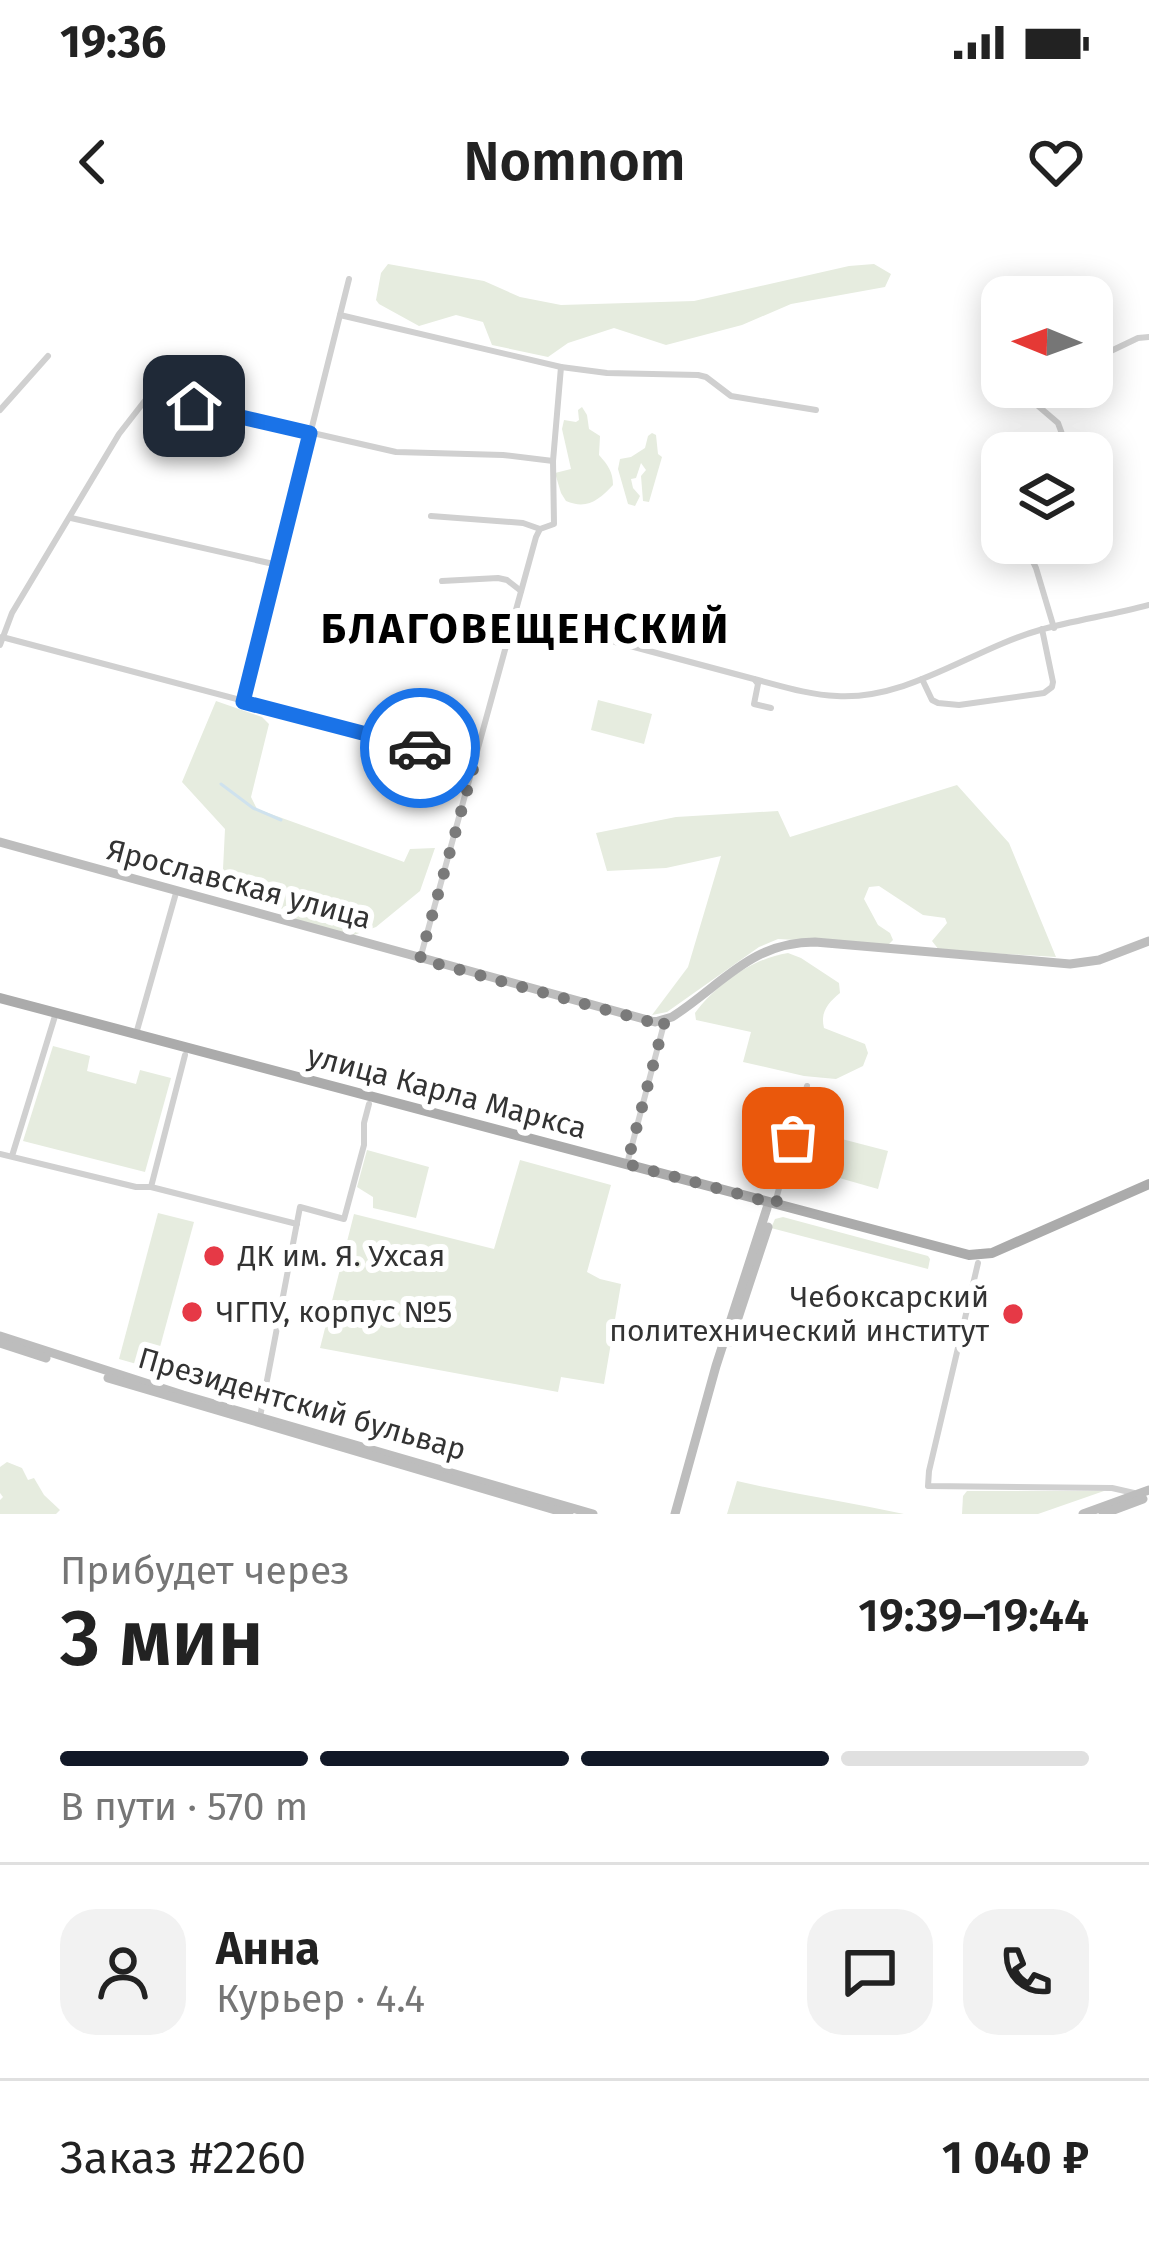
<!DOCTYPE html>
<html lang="ru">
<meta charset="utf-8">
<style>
:root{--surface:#fff;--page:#f2f2f2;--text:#222;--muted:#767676;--line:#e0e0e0;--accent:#111827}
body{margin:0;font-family:"Fira Sans",sans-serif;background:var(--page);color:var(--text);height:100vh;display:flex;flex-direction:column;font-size:45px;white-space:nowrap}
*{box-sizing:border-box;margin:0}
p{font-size:39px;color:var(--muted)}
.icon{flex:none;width:66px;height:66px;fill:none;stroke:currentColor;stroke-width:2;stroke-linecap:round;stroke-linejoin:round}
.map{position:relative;height:1274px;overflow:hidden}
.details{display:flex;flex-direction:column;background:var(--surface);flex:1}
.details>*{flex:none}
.needle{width:78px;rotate:271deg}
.controls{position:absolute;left:981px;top:36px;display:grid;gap:24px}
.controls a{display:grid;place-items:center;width:132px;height:132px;border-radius:24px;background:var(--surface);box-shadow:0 6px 30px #0003;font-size:60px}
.pin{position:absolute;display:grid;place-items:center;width:102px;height:102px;color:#fff;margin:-51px;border-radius:24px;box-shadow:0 6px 18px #0006}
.courier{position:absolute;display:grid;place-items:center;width:120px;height:120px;margin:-60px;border:9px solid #1a73e8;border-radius:50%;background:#fff;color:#222;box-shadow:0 3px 15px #0007}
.headline em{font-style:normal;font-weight:600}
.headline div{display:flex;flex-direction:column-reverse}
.headline{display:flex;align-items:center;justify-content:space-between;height:204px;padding:0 60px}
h1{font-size:78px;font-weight:600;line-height:90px}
.bar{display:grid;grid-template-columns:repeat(4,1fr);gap:18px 12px;align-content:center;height:144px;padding:0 60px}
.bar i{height:15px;border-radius:9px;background:var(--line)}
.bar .selected{background:var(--accent)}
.bar p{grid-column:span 4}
.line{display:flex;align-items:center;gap:30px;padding:0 60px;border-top:3px solid var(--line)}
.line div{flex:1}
.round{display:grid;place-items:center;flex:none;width:126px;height:126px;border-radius:36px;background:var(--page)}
.status{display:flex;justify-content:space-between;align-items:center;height:84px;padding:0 60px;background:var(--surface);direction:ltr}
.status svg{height:33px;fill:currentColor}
header{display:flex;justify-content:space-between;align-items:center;height:156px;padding:0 60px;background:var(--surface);font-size:54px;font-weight:600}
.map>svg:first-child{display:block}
.green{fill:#e6ecdf}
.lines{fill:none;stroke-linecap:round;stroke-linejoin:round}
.stream{stroke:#cfe2ee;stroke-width:3}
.street{stroke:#d0d0d0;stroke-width:6}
.secondary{stroke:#bdbdbd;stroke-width:9}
.primary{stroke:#ababab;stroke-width:10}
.done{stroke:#7a7a7a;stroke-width:12;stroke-dasharray:0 21.6}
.route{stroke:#1a73e8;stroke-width:15}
.poi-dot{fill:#e63946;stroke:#fff;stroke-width:4.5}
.labels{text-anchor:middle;stroke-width:12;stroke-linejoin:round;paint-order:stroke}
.street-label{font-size:30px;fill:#333;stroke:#fff}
.poi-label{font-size:30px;fill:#333;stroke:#fff;text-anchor:start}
.district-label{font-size:42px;font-weight:bold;letter-spacing:3px;fill:#000;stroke:#fff}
</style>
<div class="status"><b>19:36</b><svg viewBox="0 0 49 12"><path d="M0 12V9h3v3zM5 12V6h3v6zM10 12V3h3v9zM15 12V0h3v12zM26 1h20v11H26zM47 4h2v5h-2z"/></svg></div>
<header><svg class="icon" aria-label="back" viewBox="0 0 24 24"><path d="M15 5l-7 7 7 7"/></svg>Nomnom<svg class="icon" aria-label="heart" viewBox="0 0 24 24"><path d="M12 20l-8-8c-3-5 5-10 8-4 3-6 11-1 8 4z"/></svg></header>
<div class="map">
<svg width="1149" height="1274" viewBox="0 0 1149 1274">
<rect width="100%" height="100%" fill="#fff"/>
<g class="green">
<path d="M388,24L484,41L520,57L561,65L694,61L849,26L874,24L891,34L885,47L791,64L742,85L666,105L614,88L568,103L548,117L492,105L483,82L456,75L419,86L379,64L376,60L381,33Z"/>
<path d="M582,167L587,175L589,189L600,196L599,215C608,225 613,232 613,245C599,260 587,270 566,261L561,253L555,233L571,229L562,189L564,180L576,182L579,180L578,170Z"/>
<path d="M652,193L656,195L658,214L662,217L649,262L643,261L641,236L646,230L641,223L636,238L631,239L633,248L640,256L635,266L628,264L618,229L620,219L631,217L645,208L648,196Z"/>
<path d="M598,460L652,474L644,504L591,490Z"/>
<path d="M216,461L262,477L269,484L251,557L257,569L404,622L410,609L435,608L420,651L376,687L351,696L294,681L280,667L222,649L225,589L182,542Z"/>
<path d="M957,545L1009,603L1056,717L939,710L932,701L947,683L945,678L923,675L879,646L869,647L864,659L878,685L890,693L893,700L888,705L778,699L759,707L667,772L652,775L688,727L721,616L666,628L607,631L596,593L676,577L778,571L790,597Z"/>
<path d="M788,713L801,718L839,743L840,753C828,763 820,772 824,788L865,804L868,813L863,826L836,839L804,836L743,822L751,792L696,780L695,773C717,744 751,719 788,713Z"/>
<path d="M53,806L90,816L87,831L136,844L140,830L171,838L145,932L23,901Z"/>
<path d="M807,890L888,911L878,949L797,926Z"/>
<path d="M367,910L429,927L416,978L373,968V957L357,947Z"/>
<path d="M520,920L611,945L587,1032L600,1039L621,1044L604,1144L561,1137L558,1152L320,1108L354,974L494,1009Z"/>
<path d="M158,973L194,982L154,1129L119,1119Z"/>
<path d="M783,977L928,1016L930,1019L928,1029L771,988L775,979Z"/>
<path d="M7,1222L22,1228L28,1240L34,1238L44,1255L60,1270L56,1274H0V1260L3,1257L0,1253V1227Z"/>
<path d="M737,1241C792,1254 848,1262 904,1274H727Z"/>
<path d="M967,1251H1104L1038,1274H962L963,1256Z"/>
</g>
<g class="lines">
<path class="stream" d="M221,544L253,568L281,580"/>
<g class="street">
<path d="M340,75L561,127L607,133L698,135L706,137L731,156L816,170"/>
<path d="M1092,120L1138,98L1149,97"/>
<path d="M1031,147L1037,165L1058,183L1069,213"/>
<path d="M0,170L48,116"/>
<path d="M431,276L523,283L540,289"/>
<path d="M71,278L278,325"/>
<path d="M1024,303L1036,328L1054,388"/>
<path d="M442,341L498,338L507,340L521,351"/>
<path d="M514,375L754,439L758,444L754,464L771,468"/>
<path d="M2,397L475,522"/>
<path d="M0,405L12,373L119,194L147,158L155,157L396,212L503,215L553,221"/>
<path d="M754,439C781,446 809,455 837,456C909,460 972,409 1040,390C1075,380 1113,375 1149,365"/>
<path d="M922,439L932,460L938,463L959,465L1044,453L1052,447L1053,442L1042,389"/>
<path d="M243,462L349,39"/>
<path d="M420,719L536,297L540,289L554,284L553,221L561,127"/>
<path d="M136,794L176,653"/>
<path d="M0,914L136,947H151L297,984"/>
<path d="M12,916L55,776"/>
<path d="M627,924L665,780"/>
<path d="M151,947L185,815"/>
<path d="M775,963L807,846"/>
<path d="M978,1023L929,1231L928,1246L1112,1248L1134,1253"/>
<path d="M260,1177L300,967L344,979L364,905V883L369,864"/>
</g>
<g class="secondary">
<path d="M0,602L655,782L672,777C723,744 751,702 815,702L1070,724L1099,720L1149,701"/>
<path d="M0,1096L183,1155L593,1274"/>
<path d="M730,1102L768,987"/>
<path d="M0,1103L46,1118"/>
<path d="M108,1138L569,1274"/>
<path d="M675,1274L716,1126L767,968"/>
<path d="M1083,1274L1149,1250"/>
<path d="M1103,1274L1143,1259"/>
</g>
<path class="primary" d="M0,758L969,1015L992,1013L1149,944"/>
</g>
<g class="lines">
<path class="done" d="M420,508L475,522L420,719L647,781L665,780L627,924L776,964L793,898"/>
<path class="route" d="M194,166L310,193L243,462L420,508"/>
</g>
<g class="poi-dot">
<circle cx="214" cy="1016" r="12"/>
<circle cx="192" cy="1072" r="12"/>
<circle cx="1013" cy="1074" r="12"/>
</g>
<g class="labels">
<g class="street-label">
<text transform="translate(239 644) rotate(15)" y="10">Ярославская улица</text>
<text transform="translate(447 852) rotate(15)" y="10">улица Карла Маркса</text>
<text transform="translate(302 1164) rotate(16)" y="10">Президентский бульвар</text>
</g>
<g class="poi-label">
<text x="238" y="1026">ДК им. Я. Ухсая</text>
<text x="989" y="1067" text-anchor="end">Чебоксарский<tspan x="989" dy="34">политехнический институт</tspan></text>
<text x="216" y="1082">ЧГПУ, корпус №5</text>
</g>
<g class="district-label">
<text x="526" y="403">БЛАГОВЕЩЕНСКИЙ</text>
</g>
</g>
</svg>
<div class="controls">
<a><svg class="needle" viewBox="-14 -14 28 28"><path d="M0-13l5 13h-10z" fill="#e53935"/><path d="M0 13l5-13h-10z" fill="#767676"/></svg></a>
<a><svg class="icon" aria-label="layers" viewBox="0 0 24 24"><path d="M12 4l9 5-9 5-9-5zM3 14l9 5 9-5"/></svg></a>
</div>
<div class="pin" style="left:793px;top:898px;background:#ea580c"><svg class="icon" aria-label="bag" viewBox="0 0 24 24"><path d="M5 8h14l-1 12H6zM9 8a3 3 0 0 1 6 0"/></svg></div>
<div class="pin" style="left:194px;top:166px;background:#1f2937"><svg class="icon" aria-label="home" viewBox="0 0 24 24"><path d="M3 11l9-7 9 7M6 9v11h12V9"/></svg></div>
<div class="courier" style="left:420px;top:508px"><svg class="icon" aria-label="car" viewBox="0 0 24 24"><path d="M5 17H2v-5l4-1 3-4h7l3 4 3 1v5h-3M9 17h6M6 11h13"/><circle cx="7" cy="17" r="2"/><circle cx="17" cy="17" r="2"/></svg></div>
</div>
<section class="details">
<div class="headline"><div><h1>3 мин</h1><p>Прибудет через</p></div><em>19:39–19:44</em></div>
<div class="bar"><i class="selected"></i><i class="selected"></i><i class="selected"></i><i></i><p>В пути · 570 m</p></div>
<div class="line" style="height:216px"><a class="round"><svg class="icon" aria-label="person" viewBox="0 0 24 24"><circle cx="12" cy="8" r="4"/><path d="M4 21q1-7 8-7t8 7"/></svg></a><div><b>Анна</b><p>Курьер · 4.4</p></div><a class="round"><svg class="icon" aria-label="chat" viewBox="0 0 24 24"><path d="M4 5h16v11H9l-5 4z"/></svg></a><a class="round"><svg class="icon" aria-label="phone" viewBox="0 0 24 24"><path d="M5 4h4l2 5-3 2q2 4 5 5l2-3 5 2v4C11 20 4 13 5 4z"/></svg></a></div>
<div class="line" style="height:156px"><div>Заказ #2260</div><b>1 040 ₽</b></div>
</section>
